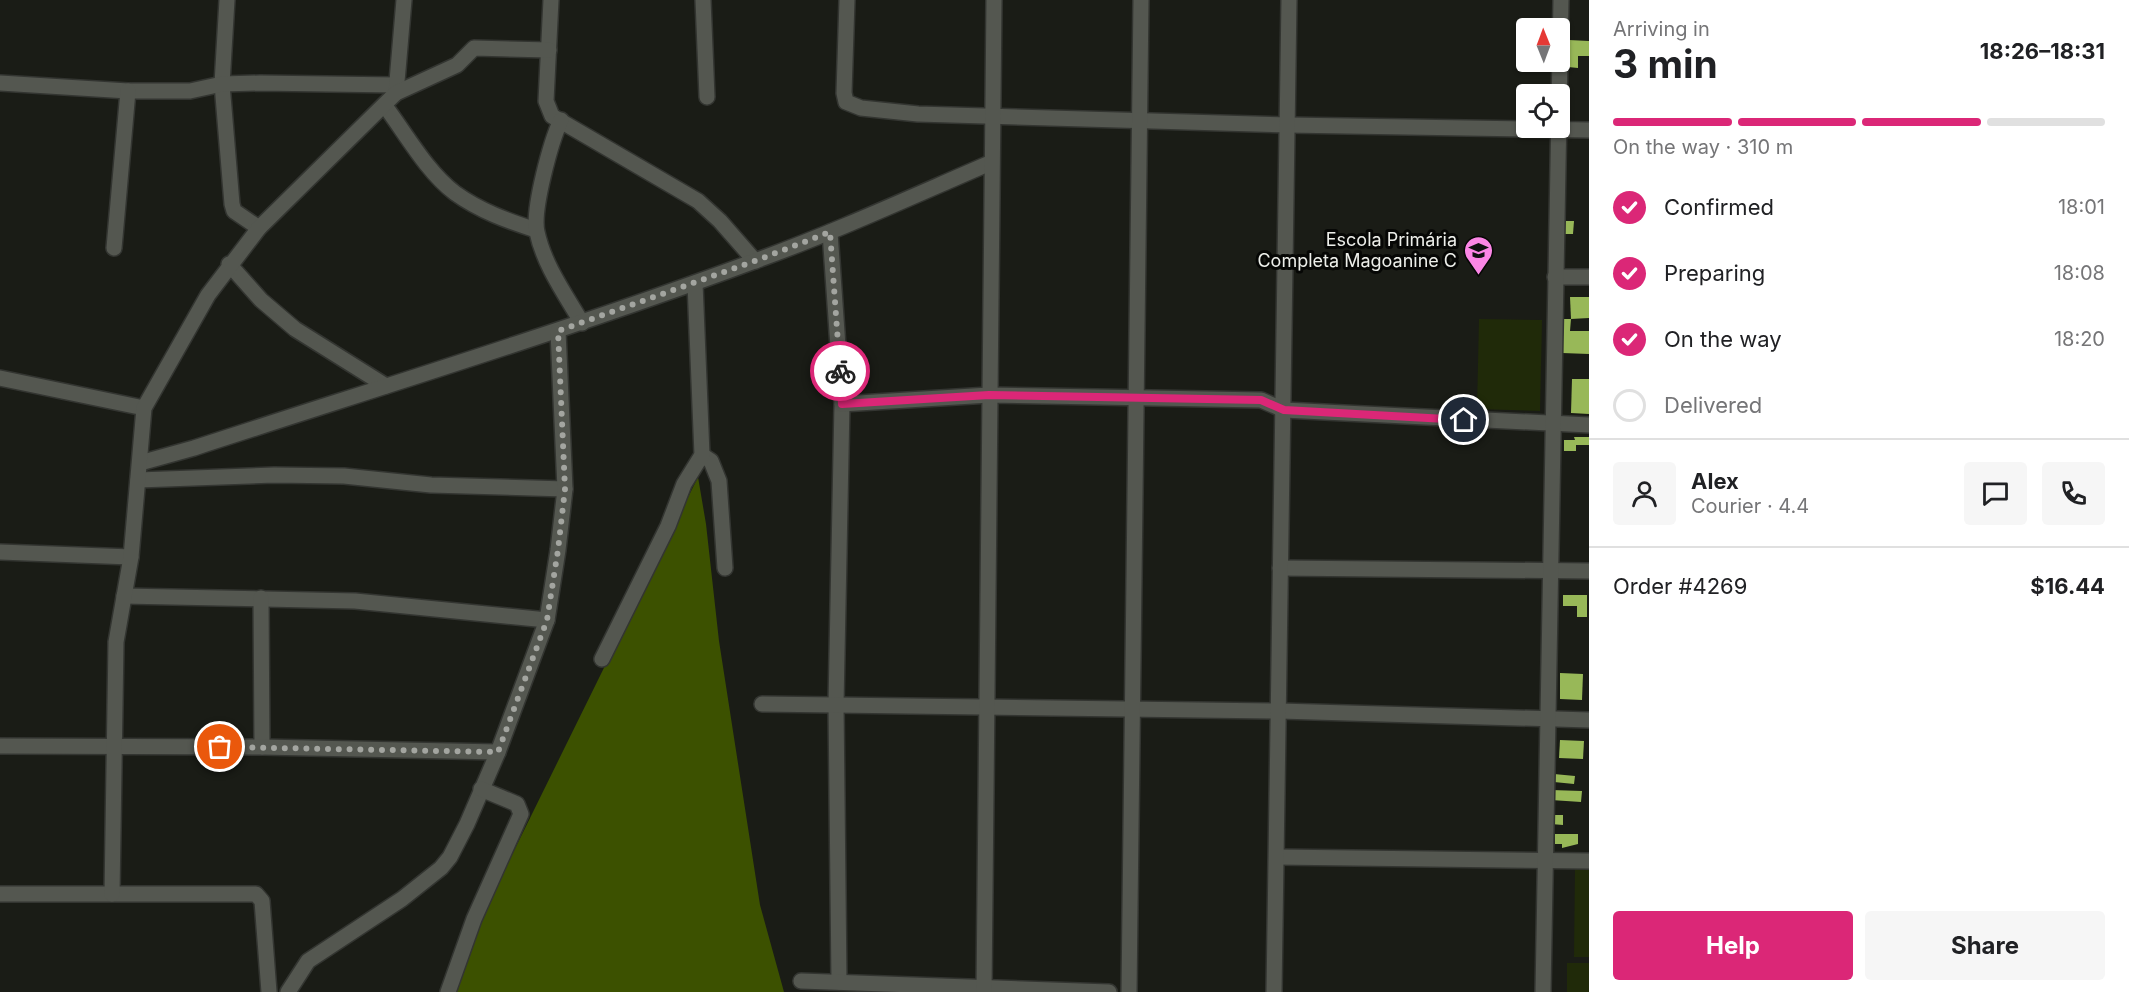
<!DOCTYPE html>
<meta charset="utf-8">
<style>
:root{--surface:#fff;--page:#f6f6f6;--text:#202124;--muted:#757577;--line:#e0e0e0;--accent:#db2777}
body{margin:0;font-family:Inter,sans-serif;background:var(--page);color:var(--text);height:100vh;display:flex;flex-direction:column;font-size:22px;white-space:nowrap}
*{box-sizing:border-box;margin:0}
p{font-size:20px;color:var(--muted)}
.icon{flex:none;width:33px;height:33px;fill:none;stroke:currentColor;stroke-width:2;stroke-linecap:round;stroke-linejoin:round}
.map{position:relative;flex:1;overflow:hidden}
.sheet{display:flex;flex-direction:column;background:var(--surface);width:540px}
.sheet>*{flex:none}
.needle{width:39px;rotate:359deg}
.tools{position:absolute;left:1516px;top:18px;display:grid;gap:12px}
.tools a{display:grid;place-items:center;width:54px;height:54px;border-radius:6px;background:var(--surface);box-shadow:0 2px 4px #0004;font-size:30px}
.pin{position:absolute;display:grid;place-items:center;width:51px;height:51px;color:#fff;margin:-26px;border:3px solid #fff;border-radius:50%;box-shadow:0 2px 6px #0007}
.courier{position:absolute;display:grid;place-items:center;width:60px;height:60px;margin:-30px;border:4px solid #db2777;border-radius:50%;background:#fff;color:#222;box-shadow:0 2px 8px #0007}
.headline em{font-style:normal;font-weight:700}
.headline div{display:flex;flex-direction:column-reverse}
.headline{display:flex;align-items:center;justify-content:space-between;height:102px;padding:0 24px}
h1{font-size:39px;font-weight:700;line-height:45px}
.bar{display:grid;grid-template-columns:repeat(4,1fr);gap:9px 6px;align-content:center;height:72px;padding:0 24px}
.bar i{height:8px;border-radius:4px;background:var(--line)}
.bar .on{background:var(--accent)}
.bar p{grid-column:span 4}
.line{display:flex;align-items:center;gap:15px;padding:0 24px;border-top:2px solid var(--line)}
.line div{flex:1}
.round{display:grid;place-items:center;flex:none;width:63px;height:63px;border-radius:6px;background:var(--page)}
ol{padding:0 24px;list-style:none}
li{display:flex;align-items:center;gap:18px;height:66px}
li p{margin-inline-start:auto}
li .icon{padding:6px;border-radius:50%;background:var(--accent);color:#fff;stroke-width:4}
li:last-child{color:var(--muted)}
li i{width:33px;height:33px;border:3px solid var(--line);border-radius:50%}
.primary-button{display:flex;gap:12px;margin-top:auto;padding:12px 24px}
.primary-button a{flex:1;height:69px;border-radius:6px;background:var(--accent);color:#fff;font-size:24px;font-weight:700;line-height:69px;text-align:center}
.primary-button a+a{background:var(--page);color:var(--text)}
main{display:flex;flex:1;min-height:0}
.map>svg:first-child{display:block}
.green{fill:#202a09}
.forest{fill:#3c5100}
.building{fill:#98b858}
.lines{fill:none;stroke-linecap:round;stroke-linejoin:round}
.street-casing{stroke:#333531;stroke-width:18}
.street{stroke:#545750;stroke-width:15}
.done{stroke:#a3a5a0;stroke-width:6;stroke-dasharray:0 10.8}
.route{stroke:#db2777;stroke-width:8}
.labels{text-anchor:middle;stroke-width:6;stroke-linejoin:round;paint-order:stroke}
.poi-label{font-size:18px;fill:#edefea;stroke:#060705;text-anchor:end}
</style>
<main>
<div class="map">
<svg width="1589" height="992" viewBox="0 0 1589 992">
<rect width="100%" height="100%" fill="#1a1c16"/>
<g class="green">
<path d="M1479,319L1542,320L1540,411L1477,409Z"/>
<path d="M1575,869H1589V957H1574Z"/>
<rect x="1567" y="963" width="22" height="29"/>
</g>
<path class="forest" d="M698,477L706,524L719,641L760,905L784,992H453L497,885Z"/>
<g class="building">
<path d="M1569,40L1589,41V56H1578V68L1568,67Z"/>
<path d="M1565,221H1574L1573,234H1564Z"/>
<path d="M1570,297H1589V318L1571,319Z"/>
<path d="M1564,319H1571L1570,331H1589V354L1562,353Z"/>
<path d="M1572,379H1589V414L1571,413Z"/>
<path d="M1574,437H1589V445H1576V451H1564V440H1575Z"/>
<path d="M1563,595H1587V617H1577V606H1563Z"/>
<path d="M1560,673L1583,674L1582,700L1560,699Z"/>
<path d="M1560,740L1584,741L1583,759L1559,758Z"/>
<path d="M1554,774L1575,776L1574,784L1554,782Z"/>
<path d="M1551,790L1582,791L1581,802L1551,800Z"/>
<path d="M1551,815H1563V825L1551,824Z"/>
<path d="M1555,834H1578V844L1562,848V844H1555Z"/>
</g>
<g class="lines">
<defs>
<g id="street">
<path d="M227,0L222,84L232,204L234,211L259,228"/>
<path d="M551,0L546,101L552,116L698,201L720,221L755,261"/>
<path d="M703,0L707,97"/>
<path d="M847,0L844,93L846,102L861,108L918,114L1288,125L1589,130"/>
<path d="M0,83L128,91H190L222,84L260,83L396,85"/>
<path d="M396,93L404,0"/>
<path d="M385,106C406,134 427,172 455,193C480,211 508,221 536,230"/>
<path d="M561,120C551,141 532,210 537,232C544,265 565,294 582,323"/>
<path d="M830,232L842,404L836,704L839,982"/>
<path d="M114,248L128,91"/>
<path d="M229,264L261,300L295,329L386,386"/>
<path d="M1555,277H1589"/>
<path d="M0,378L144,408"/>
<path d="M842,404L989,395L1261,400L1284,410L1589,425"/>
<path d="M702,455L711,461L719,481L725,568"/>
<path d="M140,463L194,448C381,387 568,330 752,262C833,233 911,197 990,163"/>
<path d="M138,480L274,475L344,476L431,485L565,489"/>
<path d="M0,552L131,557"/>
<path d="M1280,568L1589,571"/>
<path d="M124,596L355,601L547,620"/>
<path d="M261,598L262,747"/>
<path d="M602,659L668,526L684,484L702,455L695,283"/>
<path d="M762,704L1280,711L1589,720"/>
<path d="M0,746L262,747L498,752"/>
<path d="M1277,857L1589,861"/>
<path d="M0,894H256L262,901L269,992"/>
<path d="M112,894L116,642L131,557L144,408L208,295L259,228L396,93L457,65L474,48L549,50"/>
<path d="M801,981L1109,992"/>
<path d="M288,992L308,961L402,899L441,868L450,857L467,824L498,752L547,620L558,550L565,489L558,331"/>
<path d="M448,992L474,919L521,814L517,804L481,789"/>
<path d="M984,992L994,0"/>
<path d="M1129,992L1141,0"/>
<path d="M1274,992L1289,0"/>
<path d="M1543,992L1561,0"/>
</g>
</defs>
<use href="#street" class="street-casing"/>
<use href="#street" class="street"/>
</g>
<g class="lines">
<path class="done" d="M220,747L498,752L547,620L558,550L565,489L558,331L755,261L830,232L840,371"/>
<path class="route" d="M840,371L842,404L989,395L1261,400L1284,410L1464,420"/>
</g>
<defs>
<symbol id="school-pin" viewBox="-11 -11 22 30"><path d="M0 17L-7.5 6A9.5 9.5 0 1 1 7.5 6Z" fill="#fb86e5" stroke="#060705"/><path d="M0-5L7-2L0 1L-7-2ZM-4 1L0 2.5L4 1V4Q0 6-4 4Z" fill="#111"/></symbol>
</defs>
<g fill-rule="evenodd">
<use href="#school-pin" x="1462" y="234" width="33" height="45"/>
</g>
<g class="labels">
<g class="poi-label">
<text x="1457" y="246">Escola Primária<tspan x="1457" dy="21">Completa Magoanine C</tspan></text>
</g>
</g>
</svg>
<div class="tools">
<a><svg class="needle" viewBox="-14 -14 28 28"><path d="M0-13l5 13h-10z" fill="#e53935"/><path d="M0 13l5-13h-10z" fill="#757577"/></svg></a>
<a><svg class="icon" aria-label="locate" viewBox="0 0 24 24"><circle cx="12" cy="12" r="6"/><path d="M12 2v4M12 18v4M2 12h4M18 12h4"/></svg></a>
</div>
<div class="pin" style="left:220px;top:747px;background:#ea580c"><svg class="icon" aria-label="bag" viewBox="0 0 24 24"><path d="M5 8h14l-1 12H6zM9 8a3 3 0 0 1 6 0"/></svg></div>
<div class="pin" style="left:1464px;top:420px;background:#1f2937"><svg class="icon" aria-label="home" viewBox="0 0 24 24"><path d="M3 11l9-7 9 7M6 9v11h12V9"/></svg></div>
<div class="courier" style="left:840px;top:371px"><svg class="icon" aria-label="bike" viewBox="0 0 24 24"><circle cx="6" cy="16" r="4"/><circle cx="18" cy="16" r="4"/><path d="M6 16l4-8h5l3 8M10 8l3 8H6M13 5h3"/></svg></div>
</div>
<section class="sheet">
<div class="headline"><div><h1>3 min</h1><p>Arriving in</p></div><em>18:26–18:31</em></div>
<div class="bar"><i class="on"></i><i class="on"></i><i class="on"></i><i></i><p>On the way · 310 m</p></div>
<ol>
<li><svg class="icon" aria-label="check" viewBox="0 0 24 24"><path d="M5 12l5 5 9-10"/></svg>Confirmed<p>18:01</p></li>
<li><svg class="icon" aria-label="check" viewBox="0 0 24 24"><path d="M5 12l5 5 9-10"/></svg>Preparing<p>18:08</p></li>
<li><svg class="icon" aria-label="check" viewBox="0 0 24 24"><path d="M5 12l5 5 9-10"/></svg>On the way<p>18:20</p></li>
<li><i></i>Delivered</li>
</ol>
<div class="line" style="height:108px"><a class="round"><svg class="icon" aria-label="person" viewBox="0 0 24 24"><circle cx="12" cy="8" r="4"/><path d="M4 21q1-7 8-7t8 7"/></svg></a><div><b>Alex</b><p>Courier · 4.4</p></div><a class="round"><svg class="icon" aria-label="chat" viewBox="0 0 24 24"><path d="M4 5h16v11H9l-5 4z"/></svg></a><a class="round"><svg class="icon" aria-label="phone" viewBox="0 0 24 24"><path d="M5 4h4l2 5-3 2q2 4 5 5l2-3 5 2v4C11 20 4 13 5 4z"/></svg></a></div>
<div class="line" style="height:78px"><div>Order #4269</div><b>$16.44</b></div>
<div class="primary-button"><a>Help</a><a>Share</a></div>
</section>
</main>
